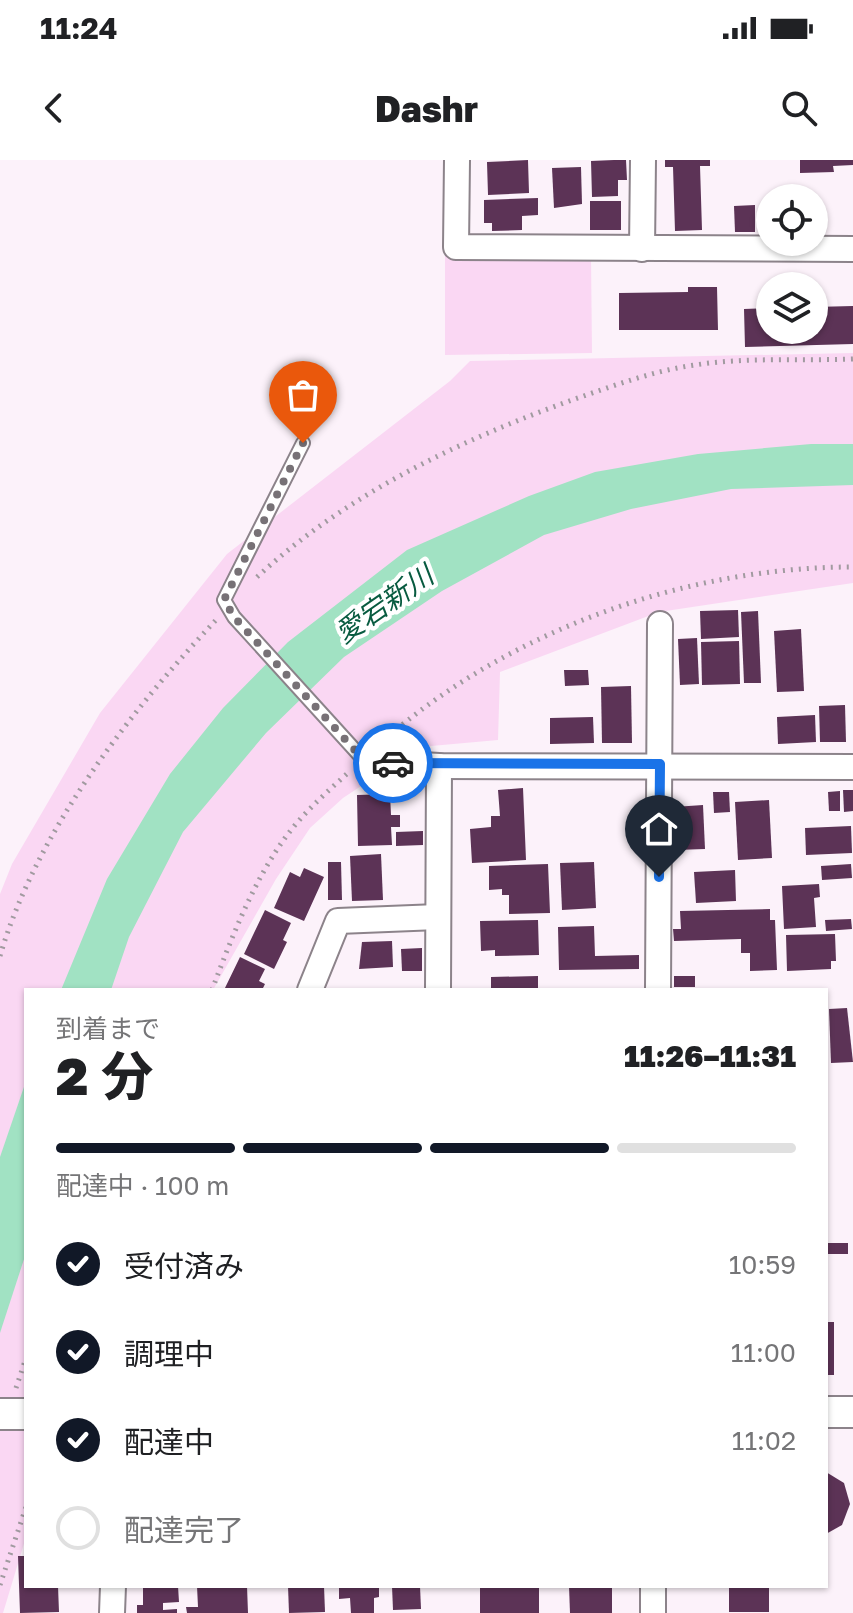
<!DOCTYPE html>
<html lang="ja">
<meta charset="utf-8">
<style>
:root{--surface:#fff;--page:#f6f6f6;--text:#202124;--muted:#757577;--line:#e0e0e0;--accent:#111827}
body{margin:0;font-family:"Golos Text","Noto Sans JP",sans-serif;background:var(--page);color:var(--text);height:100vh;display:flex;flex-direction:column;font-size:30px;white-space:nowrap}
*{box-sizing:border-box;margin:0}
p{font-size:26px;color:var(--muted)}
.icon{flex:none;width:44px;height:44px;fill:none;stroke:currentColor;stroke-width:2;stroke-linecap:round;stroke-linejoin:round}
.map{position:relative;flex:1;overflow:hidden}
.sheet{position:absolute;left:24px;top:828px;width:804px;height:600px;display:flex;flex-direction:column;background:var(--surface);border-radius:0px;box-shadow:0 2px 6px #0004}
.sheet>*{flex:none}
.controls{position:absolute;left:756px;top:24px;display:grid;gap:16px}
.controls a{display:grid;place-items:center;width:72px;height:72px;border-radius:50%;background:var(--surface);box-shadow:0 2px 6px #0004;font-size:40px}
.pin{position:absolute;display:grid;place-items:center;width:68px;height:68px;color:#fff;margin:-82px -34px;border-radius:50% 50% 50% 0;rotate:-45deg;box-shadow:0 0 8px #0007}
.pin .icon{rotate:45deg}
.courier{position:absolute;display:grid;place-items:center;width:80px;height:80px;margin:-40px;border:6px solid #1a73e8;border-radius:50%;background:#fff;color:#222;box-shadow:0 2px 10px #0007}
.overview em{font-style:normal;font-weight:800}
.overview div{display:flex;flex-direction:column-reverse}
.overview{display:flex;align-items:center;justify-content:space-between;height:136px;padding:0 32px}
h1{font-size:52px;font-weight:800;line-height:60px}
.bar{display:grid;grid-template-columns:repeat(4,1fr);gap:12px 8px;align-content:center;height:96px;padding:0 32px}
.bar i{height:10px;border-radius:6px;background:var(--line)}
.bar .on{background:var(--accent)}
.bar p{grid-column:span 4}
ol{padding:0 32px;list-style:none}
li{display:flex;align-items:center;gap:24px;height:88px}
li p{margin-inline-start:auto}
li .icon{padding:8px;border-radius:50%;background:var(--accent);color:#fff;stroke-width:4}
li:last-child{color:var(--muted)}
li i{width:44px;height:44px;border:4px solid var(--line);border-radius:50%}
.status{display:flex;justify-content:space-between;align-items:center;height:56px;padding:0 40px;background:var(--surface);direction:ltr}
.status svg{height:22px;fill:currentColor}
header{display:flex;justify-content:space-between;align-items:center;height:104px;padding:0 32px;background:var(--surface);font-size:36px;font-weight:800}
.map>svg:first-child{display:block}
.green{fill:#fad7f3}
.water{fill:#a1e2c3}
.building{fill:#5c3356}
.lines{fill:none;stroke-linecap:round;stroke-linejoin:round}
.service-casing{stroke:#8c838a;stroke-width:16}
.minor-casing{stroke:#8c838a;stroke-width:28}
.tertiary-casing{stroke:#8c838a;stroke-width:34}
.path{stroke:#a19aa0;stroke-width:5;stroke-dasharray:2 6;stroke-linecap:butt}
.service{stroke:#fff;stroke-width:12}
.minor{stroke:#fff;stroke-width:24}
.tertiary{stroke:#fff;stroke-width:30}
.tertiary-bridge-casing{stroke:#8c838a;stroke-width:34;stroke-linecap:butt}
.tertiary-bridge{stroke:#fff;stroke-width:30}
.done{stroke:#777176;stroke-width:8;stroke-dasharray:0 14.4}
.route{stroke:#1a73e8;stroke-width:10}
.labels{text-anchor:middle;stroke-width:8;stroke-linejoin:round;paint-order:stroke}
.water-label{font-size:28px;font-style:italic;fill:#085b40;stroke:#fff}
</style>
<div class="status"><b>11:24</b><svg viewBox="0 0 49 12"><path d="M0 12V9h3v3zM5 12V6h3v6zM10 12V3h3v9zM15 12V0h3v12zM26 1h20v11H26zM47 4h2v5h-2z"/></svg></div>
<header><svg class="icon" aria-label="back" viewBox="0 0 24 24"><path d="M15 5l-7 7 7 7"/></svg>Dashr<svg class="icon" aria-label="search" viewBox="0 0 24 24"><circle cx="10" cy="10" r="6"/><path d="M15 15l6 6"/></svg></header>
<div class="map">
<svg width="853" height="1453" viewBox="0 0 853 1453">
<rect width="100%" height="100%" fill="#fcf2fa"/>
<g class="green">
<path d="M445,94L591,96L592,193L445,195Z"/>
<path d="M853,193V423L659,452L500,512L498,580L420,587L343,638L310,668L276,719L213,830H26V1377L3,1453H0V734L12,704L100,553L227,394L450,221L470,201Z"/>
</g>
<g class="water">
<path d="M811,284H853V325L731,329L631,349L544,375L442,431L344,497L266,573L183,672L129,777L111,830H61L107,719L170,614L223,548L288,482L407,390L529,336L595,312L698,294Z"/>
<path d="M26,921V1093L0,1173V997Z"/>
</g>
<g class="building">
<path d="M528,0L529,33L488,35L487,2Z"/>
<path d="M614,0H626L627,20H618V36L592,37L591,1Z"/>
<path d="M665,0H710V6H700L702,70L675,71L673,7H665Z"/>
<path d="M800,0H853V5L833,6L834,12L800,13Z"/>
<path d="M581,7L582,44L554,48L552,8Z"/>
<path d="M538,38V55L522,56V70L492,71V63H484V40Z"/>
<rect x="590" y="41" width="31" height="29"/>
<path d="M755,45V72H735L734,46Z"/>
<path d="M688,127H717L718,170H619V133L688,132Z"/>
<path d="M853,146V184L745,187L744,149L770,148V170H814V147Z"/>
<path d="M738,450L739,477L701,479L700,451Z"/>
<path d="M758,451L761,523H744L741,452Z"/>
<path d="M801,469L804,531L777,532L774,471Z"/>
<path d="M697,478L699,524L680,525L678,479Z"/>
<path d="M739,481L740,524L702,525L701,482Z"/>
<path d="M564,510H588L589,525L565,526Z"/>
<path d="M631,526L632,583H602L601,527Z"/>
<path d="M845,545L846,582H820L819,546Z"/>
<path d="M815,555L816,582L778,584L777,557Z"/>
<path d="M593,557L594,583L550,584V558Z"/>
<path d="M523,628L526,700L472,703L470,669L491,667V656H500L498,630Z"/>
<path d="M843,630H853V651L844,652Z"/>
<path d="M840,631V651H829L828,632Z"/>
<path d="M713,632H729L730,652L714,653Z"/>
<path d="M390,634L391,655H400V667H391L392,685L358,686L357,635Z"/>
<path d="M769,640L772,698L738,700L735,642Z"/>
<path d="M703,645L705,689L676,690L674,647Z"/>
<path d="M851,666L852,693L806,695L805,668Z"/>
<path d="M423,671V685L396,686V672Z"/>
<path d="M381,694L383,740L352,741L350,696Z"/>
<path d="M328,702H341L342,740H328Z"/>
<path d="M594,702L596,748L562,750L560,703Z"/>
<path d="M548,704L550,753L509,754V735H502V729L489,730V706Z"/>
<path d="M851,704L852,718L822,720L821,706Z"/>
<path d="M304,708L324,717L304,761L274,748L290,712L300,717Z"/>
<path d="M735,710L736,741L696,743L694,712Z"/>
<path d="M819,724L820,737L814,738L816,767L784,769L782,726Z"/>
<path d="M770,749V760H775L777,810L750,811V793H741V779L674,781L673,769H681L680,751Z"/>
<path d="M265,750L291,763L283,780L287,782L274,809L244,794Z"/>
<path d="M851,759L852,769L826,771L825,760Z"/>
<path d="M538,760L539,795L495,796V790L481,791L480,761Z"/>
<path d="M594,766L595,796L639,795V809L559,810L558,767Z"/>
<path d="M835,774L836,801H831V809L787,811L786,775Z"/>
<path d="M392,781L393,807L359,809L362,782Z"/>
<path d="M422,788V811H402L401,789Z"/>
<path d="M240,797L265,809L259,821L265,824L262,830H224Z"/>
<path d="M538,816V830H491V817Z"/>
<rect x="674" y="816" width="21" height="11"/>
<path d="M847,848L853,902L831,903L829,849Z"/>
<rect x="826" y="1083" width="22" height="11"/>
<rect x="826" y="1162" width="8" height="53"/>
<path d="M826,1312L844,1323L850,1344L842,1365L826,1374Z"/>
<path d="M18,1396H26V1426H58L59,1452L20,1453Z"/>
<path d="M143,1426H178L179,1442L163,1443V1450L177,1449V1453H137V1445H143Z"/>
<path d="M197,1426H247L248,1453H187L186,1447H198Z"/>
<path d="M288,1426H324L325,1452L289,1453Z"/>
<path d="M339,1426H379V1437L374,1438V1453H351L350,1438L339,1439Z"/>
<path d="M392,1426H420L421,1449L393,1450Z"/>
<rect x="480" y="1426" width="59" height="27"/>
<path d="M569,1426H612V1453H570Z"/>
<rect x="729" y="1426" width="40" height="26"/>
</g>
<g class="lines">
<defs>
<path id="service" d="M303,283L224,440L234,457L363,599L371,602"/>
<g id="minor">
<path d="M457,0L456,87L853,89"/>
<path d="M642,89L643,0"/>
<path d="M371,602L439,606L853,607"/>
<path d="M310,830L338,761L438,757"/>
<path d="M438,830L439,606"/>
<path d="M658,830L660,464"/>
<path d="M112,1453L113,1426"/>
<path d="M653,1453V1426"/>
</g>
<path id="tertiary" d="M826,1252H853"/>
</defs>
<use href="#service" class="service-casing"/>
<use href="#minor" class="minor-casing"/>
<use href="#tertiary" class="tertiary-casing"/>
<g class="path">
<path d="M257,417C347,334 458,281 572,240C613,226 652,211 695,205C746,197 801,201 853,199"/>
<path d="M384,580C510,470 686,407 853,407"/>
<path d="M0,796C36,673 129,552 217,459"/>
<path d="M212,830C231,779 253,722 285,678C303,653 327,632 350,611"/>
<path d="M16,1228L26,1198"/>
<path d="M0,1425L26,1347"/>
</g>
<use href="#service" class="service"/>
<use href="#minor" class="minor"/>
<use href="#tertiary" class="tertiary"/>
<defs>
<path id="tertiary-bridge" d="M0,1254H26"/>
</defs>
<use href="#tertiary-bridge" class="tertiary-bridge-casing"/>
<use href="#tertiary-bridge" class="tertiary-bridge"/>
</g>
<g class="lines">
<path class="done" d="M303,283L224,440L234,457L363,599L393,603"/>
<path class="route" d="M393,603L660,604L659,717"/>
</g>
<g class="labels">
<g class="water-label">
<text transform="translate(384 444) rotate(-35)" y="10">愛宕新川</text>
</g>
</g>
</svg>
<div class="controls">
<a><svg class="icon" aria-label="locate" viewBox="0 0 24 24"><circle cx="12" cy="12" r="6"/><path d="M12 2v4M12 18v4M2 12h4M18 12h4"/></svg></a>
<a><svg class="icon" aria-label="layers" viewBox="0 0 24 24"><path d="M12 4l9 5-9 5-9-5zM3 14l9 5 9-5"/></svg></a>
</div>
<div class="pin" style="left:303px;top:283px;background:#ea580c"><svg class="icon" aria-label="bag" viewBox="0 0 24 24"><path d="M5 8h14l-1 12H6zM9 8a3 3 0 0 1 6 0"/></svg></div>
<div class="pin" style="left:659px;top:717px;background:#1f2937"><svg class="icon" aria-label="home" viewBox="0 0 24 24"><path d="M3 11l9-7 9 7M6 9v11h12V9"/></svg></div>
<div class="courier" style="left:393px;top:603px"><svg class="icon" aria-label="car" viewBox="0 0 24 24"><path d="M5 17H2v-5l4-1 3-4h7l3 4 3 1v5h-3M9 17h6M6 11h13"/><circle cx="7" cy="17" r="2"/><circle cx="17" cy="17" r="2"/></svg></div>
<section class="sheet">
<div class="overview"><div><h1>2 分</h1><p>到着まで</p></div><em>11:26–11:31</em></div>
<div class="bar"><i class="on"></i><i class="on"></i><i class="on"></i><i></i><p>配達中 · 100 m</p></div>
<ol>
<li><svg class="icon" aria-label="check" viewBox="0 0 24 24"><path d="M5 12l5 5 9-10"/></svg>受付済み<p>10:59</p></li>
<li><svg class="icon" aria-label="check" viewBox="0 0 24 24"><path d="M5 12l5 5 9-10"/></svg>調理中<p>11:00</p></li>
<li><svg class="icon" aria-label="check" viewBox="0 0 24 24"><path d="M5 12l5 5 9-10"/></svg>配達中<p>11:02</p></li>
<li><i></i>配達完了</li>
</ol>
</section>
</div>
